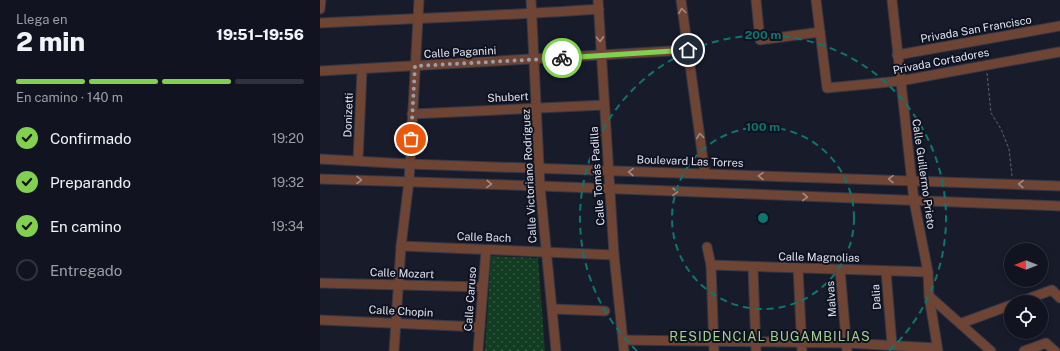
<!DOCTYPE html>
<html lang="es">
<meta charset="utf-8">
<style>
:root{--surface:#111420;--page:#1a1d29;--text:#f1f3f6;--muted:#9c9ea5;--line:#30333e;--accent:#82d04f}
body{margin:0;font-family:"Public Sans",sans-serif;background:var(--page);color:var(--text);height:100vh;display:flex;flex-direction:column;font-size:15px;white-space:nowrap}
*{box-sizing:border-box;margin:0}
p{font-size:13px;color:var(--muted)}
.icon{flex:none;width:22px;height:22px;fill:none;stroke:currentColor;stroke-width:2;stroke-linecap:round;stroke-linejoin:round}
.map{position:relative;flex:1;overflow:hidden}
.side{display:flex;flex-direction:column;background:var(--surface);width:320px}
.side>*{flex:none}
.needle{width:26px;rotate:270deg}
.buttons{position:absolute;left:684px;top:243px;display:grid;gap:8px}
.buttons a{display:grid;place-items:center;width:44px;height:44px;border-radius:50%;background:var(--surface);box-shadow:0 2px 6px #0003,0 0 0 1px var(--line);font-size:20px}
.pin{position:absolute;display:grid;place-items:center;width:34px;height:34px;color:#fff;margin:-17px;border:2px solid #fff;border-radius:50%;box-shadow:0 1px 4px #0007}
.courier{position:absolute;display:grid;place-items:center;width:40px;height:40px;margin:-20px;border:3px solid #82d04f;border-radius:50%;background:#fff;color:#222;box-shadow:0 1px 5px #0007}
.head em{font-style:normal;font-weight:800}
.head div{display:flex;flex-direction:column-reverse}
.head{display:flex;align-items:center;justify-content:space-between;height:68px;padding:0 16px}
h1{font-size:26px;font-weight:800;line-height:30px}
.bar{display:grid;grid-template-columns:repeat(4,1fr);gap:6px 4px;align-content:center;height:48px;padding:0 16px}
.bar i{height:5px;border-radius:3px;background:var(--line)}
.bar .selected{background:var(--accent)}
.bar p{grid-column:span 4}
ol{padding:0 16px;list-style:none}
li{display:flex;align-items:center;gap:12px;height:44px}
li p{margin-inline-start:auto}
li .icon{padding:4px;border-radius:50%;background:var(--accent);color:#111;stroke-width:4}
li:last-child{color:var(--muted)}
li i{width:22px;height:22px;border:2px solid var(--line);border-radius:50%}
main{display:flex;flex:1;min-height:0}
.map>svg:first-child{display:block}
.grass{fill:url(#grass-dots)}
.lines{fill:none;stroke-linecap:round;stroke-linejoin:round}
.minor-casing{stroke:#333746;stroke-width:11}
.path{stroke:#616572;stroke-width:1;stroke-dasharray:3 2;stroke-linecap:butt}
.minor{stroke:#6e4435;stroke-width:9}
.oneway{stroke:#a28c89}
.done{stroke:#9a9eaa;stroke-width:4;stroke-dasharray:0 7.2}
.route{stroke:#82d04f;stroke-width:5}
.ring{fill:none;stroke:#0f766e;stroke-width:2;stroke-dasharray:7 5}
.labels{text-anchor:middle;stroke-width:4;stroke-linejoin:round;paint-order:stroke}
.street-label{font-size:11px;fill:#e1e4ef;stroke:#0f1220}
.quarter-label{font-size:13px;letter-spacing:1px;fill:#a6d08e;stroke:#0f1220}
.centre{fill:#0f766e;stroke:#0f1220;stroke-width:2}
.ring-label{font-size:12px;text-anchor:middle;font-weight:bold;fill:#0f766e;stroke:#0f1220;stroke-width:4;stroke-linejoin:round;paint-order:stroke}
</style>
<main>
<section class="side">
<div class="head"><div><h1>2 min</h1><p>Llega en</p></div><em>19:51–19:56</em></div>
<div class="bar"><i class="selected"></i><i class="selected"></i><i class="selected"></i><i></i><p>En camino · 140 m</p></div>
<ol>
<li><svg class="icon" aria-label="check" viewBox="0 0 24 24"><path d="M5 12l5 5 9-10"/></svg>Confirmado<p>19:20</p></li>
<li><svg class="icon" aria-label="check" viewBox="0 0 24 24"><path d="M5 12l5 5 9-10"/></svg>Preparando<p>19:32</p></li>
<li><svg class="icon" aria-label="check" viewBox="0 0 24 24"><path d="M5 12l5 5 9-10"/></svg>En camino<p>19:34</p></li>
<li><i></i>Entregado</li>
</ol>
</section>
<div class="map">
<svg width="740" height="351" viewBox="0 0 740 351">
<defs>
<pattern id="grass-dots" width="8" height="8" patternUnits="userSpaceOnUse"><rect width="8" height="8" fill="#133d22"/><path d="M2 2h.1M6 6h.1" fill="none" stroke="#355942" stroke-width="1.8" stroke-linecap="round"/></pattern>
</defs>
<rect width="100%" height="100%" fill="#171b2a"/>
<path class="grass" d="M171,256L218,258L225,351H165Z"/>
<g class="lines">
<defs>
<g id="minor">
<path d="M211,0L220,186L236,351"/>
<path d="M278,0L294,255L304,351"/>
<path d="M361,0L385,174"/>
<path d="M436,0L440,40L500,32"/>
<path d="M496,0L507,88L580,81L739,52"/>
<path d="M572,0L594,201L608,272L609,296L618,351"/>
<path d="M0,9L1,0"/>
<path d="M0,23C93,18 186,16 279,9"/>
<path d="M577,55L740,26"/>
<path d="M0,71L368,50"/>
<path d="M92,114L284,105"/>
<path d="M0,159L89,164L740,186"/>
<path d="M38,160L42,70"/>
<path d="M0,179L220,186L740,206"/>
<path d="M81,246L294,255"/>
<path d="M387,247L391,265L394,351"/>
<path d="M391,265L608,272"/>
<path d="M433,267L436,351"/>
<path d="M478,268L482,351"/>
<path d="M520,269L527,351"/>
<path d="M566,271L572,345"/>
<path d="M0,283L163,287"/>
<path d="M609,296L671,351"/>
<path d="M699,302L732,290L740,298"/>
<path d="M233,309L285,311"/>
<path d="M0,320L160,327"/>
<path d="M642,323L691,305"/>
<path d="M303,340L526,343L617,348"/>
<path d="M74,351L81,246L89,181L99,0"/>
<path d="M158,351L166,250"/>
<path d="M704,351L726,343L735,351"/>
</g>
</defs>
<use href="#minor" class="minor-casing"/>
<path class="path" d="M667,73L671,113L681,129L689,149L692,176"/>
<use href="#minor" class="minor"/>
</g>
<defs><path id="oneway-chevron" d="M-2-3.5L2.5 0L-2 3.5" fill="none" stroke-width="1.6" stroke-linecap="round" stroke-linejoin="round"/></defs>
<g class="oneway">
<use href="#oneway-chevron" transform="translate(362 11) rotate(-98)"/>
<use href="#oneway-chevron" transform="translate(280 39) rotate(87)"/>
<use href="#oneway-chevron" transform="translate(380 136) rotate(-98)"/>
<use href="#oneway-chevron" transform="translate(311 172) rotate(-178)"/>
<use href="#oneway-chevron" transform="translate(441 176) rotate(-179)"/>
<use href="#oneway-chevron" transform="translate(571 179) rotate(-179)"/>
<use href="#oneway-chevron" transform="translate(39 180) rotate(1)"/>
<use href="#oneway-chevron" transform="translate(169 184) rotate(2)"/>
<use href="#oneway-chevron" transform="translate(701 184) rotate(-178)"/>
<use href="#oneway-chevron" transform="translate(355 192) rotate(2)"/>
<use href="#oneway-chevron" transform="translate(485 197) rotate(2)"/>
</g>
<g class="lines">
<path class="done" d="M91,139L95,66L242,58"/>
<path class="route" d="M242,58L368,50"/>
</g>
<g class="ring">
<circle cx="443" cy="218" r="91"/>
<path d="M317 351A183 183 0 1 1 569 351"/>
</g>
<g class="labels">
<g class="street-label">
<text transform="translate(656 29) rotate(-10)" y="4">Privada San Francisco</text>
<text transform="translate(140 52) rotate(-3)" y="4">Calle Paganini</text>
<text transform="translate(621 61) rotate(-11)" y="4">Privada Cortadores</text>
<text transform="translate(188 97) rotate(-3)" y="4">Shubert</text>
<text transform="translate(28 115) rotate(-88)" y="4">Donizetti</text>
<text transform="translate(370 161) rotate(2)" y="4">Boulevard Las Torres</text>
<text transform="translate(604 174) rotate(82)" y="4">Calle Guillermo Prieto</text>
<text transform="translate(209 176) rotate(-93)" y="4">Calle Victoriano Rodríguez</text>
<text transform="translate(277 176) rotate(-94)" y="4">Calle Tomás Padilla</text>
<text transform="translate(164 237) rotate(2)" y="4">Calle Bach</text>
<text transform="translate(499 257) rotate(1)" y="4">Calle Magnolias</text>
<text transform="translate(82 273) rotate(2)" y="4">Calle Mozart</text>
<text transform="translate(556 297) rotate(-94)" y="4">Dalia</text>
<text transform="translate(150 299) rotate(-86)" y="4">Calle Caruso</text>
<text transform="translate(511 299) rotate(-94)" y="4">Malvas</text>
<text transform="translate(81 311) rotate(3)" y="4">Calle Chopin</text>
</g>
<g class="quarter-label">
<text x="450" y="341">RESIDENCIAL BUGAMBILIAS</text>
</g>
</g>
<circle cx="443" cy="218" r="6" class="centre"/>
<g class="ring-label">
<text x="443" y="39">200 m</text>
<text x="443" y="131">100 m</text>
</g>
</svg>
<div class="buttons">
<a><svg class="needle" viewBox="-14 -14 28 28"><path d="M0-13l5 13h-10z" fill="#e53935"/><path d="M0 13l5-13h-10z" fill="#9c9ea5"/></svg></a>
<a><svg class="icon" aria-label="locate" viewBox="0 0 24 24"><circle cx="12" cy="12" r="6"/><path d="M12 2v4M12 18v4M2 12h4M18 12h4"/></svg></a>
</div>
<div class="pin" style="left:91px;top:139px;background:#ea580c"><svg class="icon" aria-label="bag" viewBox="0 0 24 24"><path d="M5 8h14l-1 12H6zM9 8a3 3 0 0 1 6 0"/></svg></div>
<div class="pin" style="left:368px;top:50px;background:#1f2937"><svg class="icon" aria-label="home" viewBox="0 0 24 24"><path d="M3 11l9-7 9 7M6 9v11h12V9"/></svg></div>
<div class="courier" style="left:242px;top:58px"><svg class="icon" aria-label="bike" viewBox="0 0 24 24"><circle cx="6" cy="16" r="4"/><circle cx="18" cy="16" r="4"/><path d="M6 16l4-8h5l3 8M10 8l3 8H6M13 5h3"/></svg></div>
</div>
</main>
